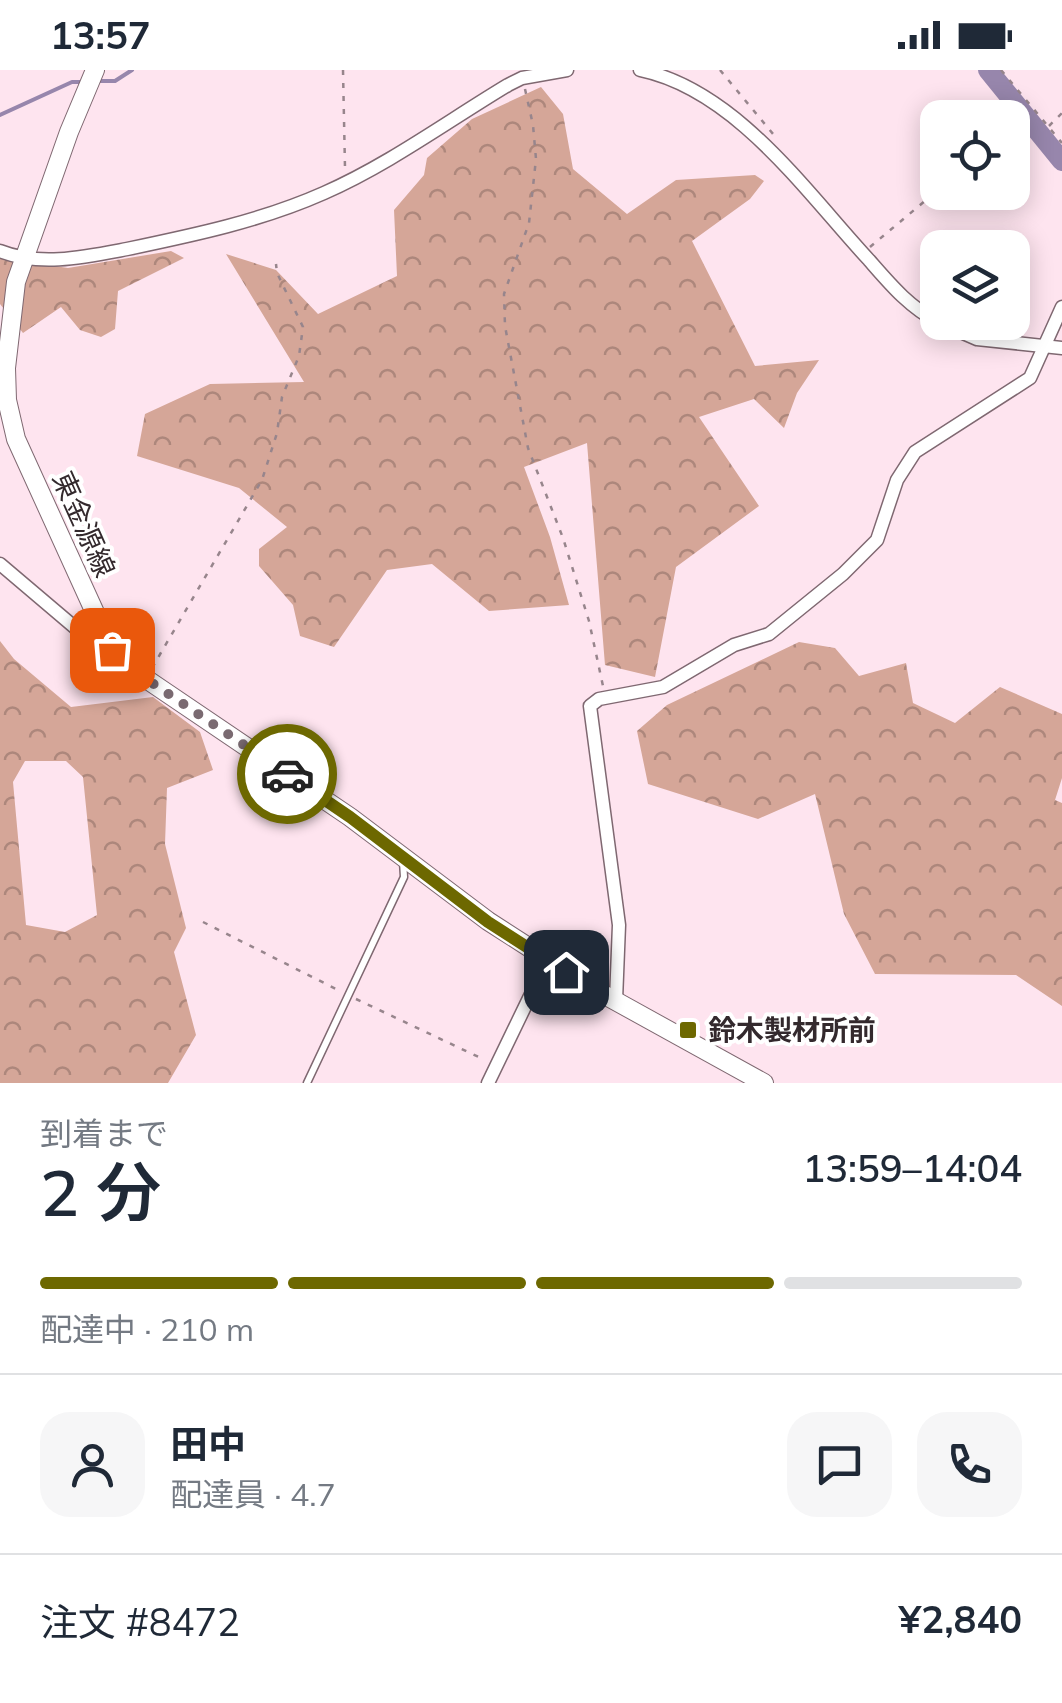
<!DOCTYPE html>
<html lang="ja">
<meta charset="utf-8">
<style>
:root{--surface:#fff;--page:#f6f6f7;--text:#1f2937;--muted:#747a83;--line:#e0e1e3;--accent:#6d6800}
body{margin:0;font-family:Mulish,"Noto Sans JP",sans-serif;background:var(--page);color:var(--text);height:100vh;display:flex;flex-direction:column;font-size:38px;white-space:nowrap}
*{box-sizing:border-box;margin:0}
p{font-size:32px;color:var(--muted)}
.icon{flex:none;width:55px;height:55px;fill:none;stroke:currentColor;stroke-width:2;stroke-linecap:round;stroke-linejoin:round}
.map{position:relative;height:1013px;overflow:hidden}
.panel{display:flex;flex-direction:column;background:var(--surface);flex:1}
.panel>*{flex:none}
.buttons{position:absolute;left:920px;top:30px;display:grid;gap:20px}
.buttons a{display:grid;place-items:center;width:110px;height:110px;border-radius:20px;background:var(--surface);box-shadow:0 5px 25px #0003;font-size:50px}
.pin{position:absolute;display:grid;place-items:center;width:85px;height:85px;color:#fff;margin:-42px;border-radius:20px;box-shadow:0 5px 15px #0006}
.courier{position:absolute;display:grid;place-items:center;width:100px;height:100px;margin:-50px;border:8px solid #6d6800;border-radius:50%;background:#fff;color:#222;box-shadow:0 2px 12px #0007}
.summary em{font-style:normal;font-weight:600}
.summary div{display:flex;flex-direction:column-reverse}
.summary{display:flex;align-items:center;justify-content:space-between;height:170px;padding:0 40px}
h1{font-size:65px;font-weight:600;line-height:75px}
.bar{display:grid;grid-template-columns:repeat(4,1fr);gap:15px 10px;align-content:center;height:120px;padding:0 40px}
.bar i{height:12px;border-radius:8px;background:var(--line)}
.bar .active{background:var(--accent)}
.bar p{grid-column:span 4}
.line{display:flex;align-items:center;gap:25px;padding:0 40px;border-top:2px solid var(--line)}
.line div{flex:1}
.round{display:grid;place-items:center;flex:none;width:105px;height:105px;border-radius:30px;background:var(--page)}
.status{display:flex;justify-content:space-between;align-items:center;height:70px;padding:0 50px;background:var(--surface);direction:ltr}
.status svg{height:28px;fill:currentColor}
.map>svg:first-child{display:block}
.forest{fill:url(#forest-crowns);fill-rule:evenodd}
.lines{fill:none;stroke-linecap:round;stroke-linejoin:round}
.stream{stroke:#9786ac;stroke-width:4}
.river{stroke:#9786ac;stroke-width:20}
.lane-casing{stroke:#7f6871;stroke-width:9}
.street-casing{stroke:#7f6871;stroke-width:15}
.secondary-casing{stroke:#7f6871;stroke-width:20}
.path{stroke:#97858c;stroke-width:2.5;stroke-dasharray:5 8;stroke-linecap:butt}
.lane{stroke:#fff;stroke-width:6}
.street{stroke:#fff;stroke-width:12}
.secondary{stroke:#fff;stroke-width:18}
.done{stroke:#7a6a71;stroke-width:10;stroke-dasharray:0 18}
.route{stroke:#6d6800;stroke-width:12}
.poi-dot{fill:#6d6800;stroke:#fff;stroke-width:4}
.labels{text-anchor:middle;stroke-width:8;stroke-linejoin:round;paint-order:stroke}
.street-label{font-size:28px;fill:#33292d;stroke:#fff}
.poi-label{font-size:28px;font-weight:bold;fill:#33292d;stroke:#fff;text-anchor:start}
</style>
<div class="status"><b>13:57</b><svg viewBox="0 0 49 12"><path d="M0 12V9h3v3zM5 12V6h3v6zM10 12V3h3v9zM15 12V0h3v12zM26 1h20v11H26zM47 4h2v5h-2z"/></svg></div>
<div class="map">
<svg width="1062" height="1013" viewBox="0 0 1062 1013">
<defs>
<pattern id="forest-crowns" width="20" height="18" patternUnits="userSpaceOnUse" patternTransform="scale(2.5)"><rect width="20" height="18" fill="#d5a698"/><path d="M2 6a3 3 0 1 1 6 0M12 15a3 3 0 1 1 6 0" fill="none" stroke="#ad877c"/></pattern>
</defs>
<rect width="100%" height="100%" fill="#fee4ef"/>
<g class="forest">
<path d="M541,17L563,44L573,99L627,144L676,110L755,105L764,111L750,129L692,171L755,296L819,290L797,323L784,358L754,329L699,347L759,436L676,497L655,607L605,595L587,373L524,397L550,467L569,535L489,541L432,494L387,500L334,577L300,566L293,535L259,496V479L287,457L239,418L137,386L145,344L210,314L304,312L226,184L276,200L318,244L397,206L394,140L424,105L427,88L472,49Z"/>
<path d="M171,181L184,188L118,221L115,259L101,267L80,260L61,237L23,263L0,234V188L68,198Z"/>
<path d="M0,571L14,589L71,637L153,627L200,662L213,700L167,718L165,774L186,858L174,882L196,965L168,1013H0ZM25,691H66L83,707L97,845L65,862L26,855L13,712Z"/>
<path d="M799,572L835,578L859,606L906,593L913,633L955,653L1000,617L1062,644V708L1055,730L1062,733V936L1016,905L875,904L844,844L815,724L758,749L648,714L637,661L667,635Z"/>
</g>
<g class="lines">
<g class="stream">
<path d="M98,11H115L132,0"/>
<path d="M0,45L72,12H83"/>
</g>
<path class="river" d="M988,0L1062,91"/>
<defs>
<path id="lane" d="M307,1013L404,807L403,791"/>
<g id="street">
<path d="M640,0C736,20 806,122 869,190C890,214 909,237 938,252"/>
<path d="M0,181C40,197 85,187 127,179C194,165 261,151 324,123C388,95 448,51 508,15L522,8L567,0"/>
<path d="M938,252L977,269L1062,278"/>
<path d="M0,494L92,572L112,580"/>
<path d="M616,930L619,855L590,636L599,629L663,617L734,575L769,564L843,504L877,470L897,410L915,382L1030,308L1062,237"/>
<path d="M488,1013L548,889"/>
</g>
<path id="secondary" d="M95,0L69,62L16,212L6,298L7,330L16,369L112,580L127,596L350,747L488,851L592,918L764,1013"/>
</defs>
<use href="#lane" class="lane-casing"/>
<use href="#street" class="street-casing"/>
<use href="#secondary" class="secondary-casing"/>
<g class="path">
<path d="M343,0L345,98"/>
<path d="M720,0L778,70"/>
<path d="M1001,0L1062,73"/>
<path d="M525,19L533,55L536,89L529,153L504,224L505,256L528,378L563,468L589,551L603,616"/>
<path d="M1012,56L1016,53"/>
<path d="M1049,56L1062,43"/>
<path d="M870,177L938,120"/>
<path d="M152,598L262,410L277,363L282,327L299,286L303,257L277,203L276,194"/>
<path d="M203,852L340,921"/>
<path d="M356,929L485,990"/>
</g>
<use href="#lane" class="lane"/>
<use href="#street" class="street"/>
<use href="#secondary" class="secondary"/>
</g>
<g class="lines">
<path class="done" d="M112,580L127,596L287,704"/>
<path class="route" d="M287,704L350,747L488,852L566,902"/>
</g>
<rect class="poi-dot" x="678" y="950" width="20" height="20" rx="5"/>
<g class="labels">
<g class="street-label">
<text transform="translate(84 454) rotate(66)" y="10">東金源線</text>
</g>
<g class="poi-label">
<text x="708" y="970">鈴木製材所前</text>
</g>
</g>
</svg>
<div class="buttons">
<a><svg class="icon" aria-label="locate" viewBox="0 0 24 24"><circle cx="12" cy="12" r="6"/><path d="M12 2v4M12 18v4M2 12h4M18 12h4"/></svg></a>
<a><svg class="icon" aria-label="layers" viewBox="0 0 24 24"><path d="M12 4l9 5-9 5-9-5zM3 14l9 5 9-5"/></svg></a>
</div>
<div class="pin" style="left:112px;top:580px;background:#ea580c"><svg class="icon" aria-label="bag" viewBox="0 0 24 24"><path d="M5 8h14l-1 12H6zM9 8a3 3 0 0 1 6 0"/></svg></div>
<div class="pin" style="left:566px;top:902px;background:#1f2937"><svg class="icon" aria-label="home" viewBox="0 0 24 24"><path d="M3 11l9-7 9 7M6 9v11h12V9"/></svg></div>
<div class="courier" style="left:287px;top:704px"><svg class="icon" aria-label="car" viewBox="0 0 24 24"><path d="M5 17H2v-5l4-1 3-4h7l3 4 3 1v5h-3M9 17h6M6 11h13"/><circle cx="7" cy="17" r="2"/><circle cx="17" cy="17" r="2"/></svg></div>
</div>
<section class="panel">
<div class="summary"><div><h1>2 分</h1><p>到着まで</p></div><em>13:59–14:04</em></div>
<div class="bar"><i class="active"></i><i class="active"></i><i class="active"></i><i></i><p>配達中 · 210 m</p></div>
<div class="line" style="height:180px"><a class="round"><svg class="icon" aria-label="person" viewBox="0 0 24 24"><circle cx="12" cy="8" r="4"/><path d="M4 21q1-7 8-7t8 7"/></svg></a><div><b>田中</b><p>配達員 · 4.7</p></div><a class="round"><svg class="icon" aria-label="chat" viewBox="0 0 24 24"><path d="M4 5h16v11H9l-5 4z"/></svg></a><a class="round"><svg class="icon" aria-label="phone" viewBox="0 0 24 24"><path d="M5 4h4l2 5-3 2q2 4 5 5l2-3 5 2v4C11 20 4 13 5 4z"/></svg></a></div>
<div class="line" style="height:130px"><div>注文 #8472</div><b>¥2,840</b></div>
</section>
